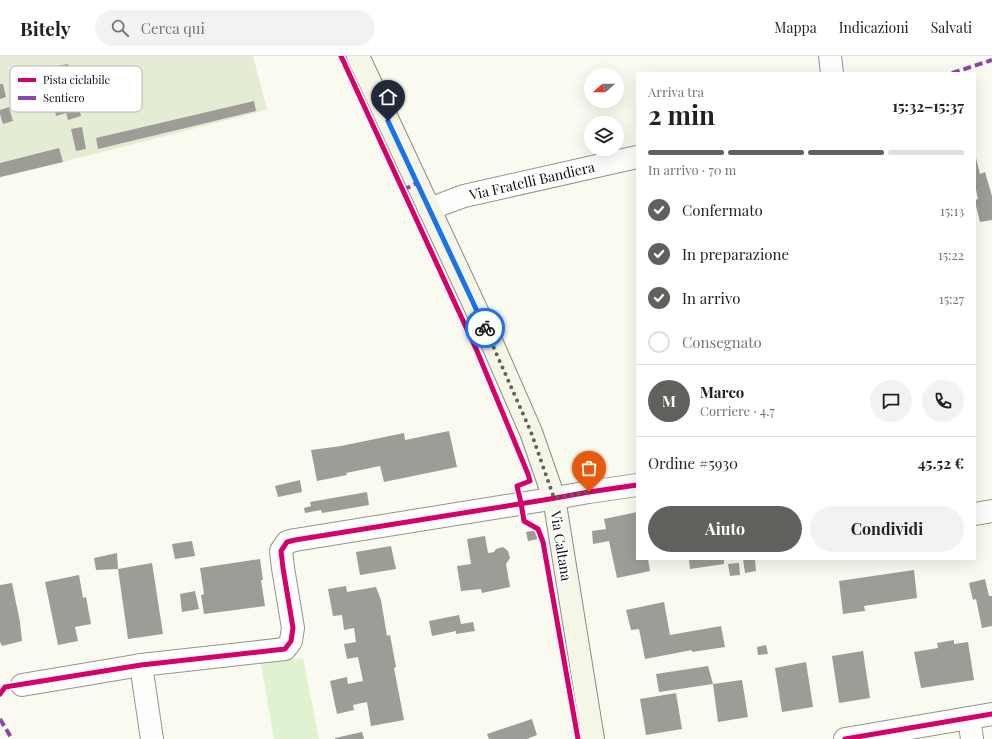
<!DOCTYPE html>
<html lang="it">
<meta charset="utf-8">
<style>
:root{--surface:#fff;--page:#f2f2f2;--text:#202124;--muted:#757577;--line:#e0e0e0;--accent:#60605d}
body{margin:0;font-family:"Playfair Display",serif;background:var(--page);color:var(--text);height:100vh;display:flex;flex-direction:column;font-size:15px;white-space:nowrap}
*{box-sizing:border-box;margin:0}
p{font-size:13px;color:var(--muted)}
.icon{flex:none;width:22px;height:22px;fill:none;stroke:currentColor;stroke-width:2;stroke-linecap:round;stroke-linejoin:round}
.map{position:relative;flex:1;overflow:hidden}
.details{position:absolute;left:636px;top:16px;width:340px;height:488px;display:flex;flex-direction:column;background:var(--surface);border-radius:0px;box-shadow:0 4px 16px #0002}
.details>*{flex:none}
.needle{width:26px;rotate:250deg}
.tools{position:absolute;left:584px;top:12px;display:grid;gap:8px}
.tools a{display:grid;place-items:center;width:40px;height:40px;border-radius:50%;background:var(--surface);box-shadow:0 4px 16px #0002;font-size:20px}
.pin{position:absolute;display:grid;place-items:center;width:34px;height:34px;color:#fff;margin:-41px -17px;border-radius:50% 50% 50% 0;rotate:-45deg;box-shadow:0 0 4px #0007}
.pin .icon{rotate:45deg}
.courier{position:absolute;display:grid;place-items:center;width:40px;height:40px;margin:-20px;border:3px solid #1a73e8;border-radius:50%;background:#fff;color:#222;box-shadow:0 1px 5px #0007}
.head em{font-style:normal;font-weight:700}
.head div{display:flex;flex-direction:column-reverse}
.head{display:flex;align-items:center;justify-content:space-between;height:68px;padding:0 12px}
h1{font-size:26px;font-weight:700;line-height:30px}
.bar{display:grid;grid-template-columns:repeat(4,1fr);gap:6px 4px;align-content:center;height:48px;padding:0 12px}
.bar i{height:5px;border-radius:3px;background:var(--line)}
.bar .active{background:var(--accent)}
.bar p{grid-column:span 4}
.line{display:flex;align-items:center;gap:10px;padding:0 12px;border-top:1px solid var(--line)}
.line div{flex:1}
.round{display:grid;place-items:center;flex:none;width:42px;height:42px;border-radius:21px;background:var(--page)}
ol{padding:0 12px;list-style:none}
li{display:flex;align-items:center;gap:12px;height:44px}
li p{margin-inline-start:auto}
li .icon{padding:4px;border-radius:50%;background:var(--accent);color:#fff;stroke-width:4}
li:last-child{color:var(--muted)}
li i{width:22px;height:22px;border:2px solid var(--line);border-radius:50%}
.cta{display:flex;gap:8px;margin-top:auto;padding:8px 12px}
.cta a{flex:1;height:46px;border-radius:24px;background:var(--accent);color:#fff;font-size:16px;font-weight:700;line-height:46px;text-align:center}
.cta a+a{background:var(--page);color:var(--text)}
header{display:flex;align-items:center;gap:24px;box-sizing:border-box;height:56px;padding:0 20px;background:var(--surface);border-bottom:1px solid var(--line)}
header strong{font-size:19px}
nav{display:flex;gap:22px;margin-inline-start:auto;font-size:14px}
.search{width:280px;height:36px;background:var(--page);display:flex;align-items:center;gap:10px;box-sizing:border-box;padding:0 14px;border-radius:22px;color:var(--muted);font-size:15px}
.map>svg:first-child{display:block}
.green{fill:#e1f2d0}
.cemetery{fill:#e4edd4}
.building{fill:#9e9c97}
.lines{fill:none;stroke-linecap:round;stroke-linejoin:round}
.minor-casing{stroke:#949490;stroke-width:24}
.secondary-casing{stroke:#8b8a86;stroke-width:24}
.minor{stroke:#fefefd;stroke-width:22}
.secondary{stroke:#f5f5e8;stroke-width:22}
.quiet{stroke:#8e44ad;stroke-width:4;stroke-dasharray:8 4;stroke-linecap:butt}
.cycleway-casing{stroke:#fff;stroke-width:8}
.cycleway{stroke:#d6006c;stroke-width:5}
.done{stroke:#60605d;stroke-width:4;stroke-dasharray:0 7.2}
.route{stroke:#1a73e8;stroke-width:5}
.labels{text-anchor:middle;stroke-width:4;stroke-linejoin:round;paint-order:stroke}
.street-label{font-size:14px;fill:#0d0d0d;stroke:#fff}
.key{fill:#fff;stroke:#b6b6b6;stroke-width:1}
.key-label{font-size:11px;fill:#0d0d0d}
</style>
<header>
<strong>Bitely</strong>
<div class="search"><svg class="icon" aria-label="search" viewBox="0 0 24 24"><circle cx="10" cy="10" r="6"/><path d="M15 15l6 6"/></svg>Cerca qui</div>
<nav><a>Mappa</a><a>Indicazioni</a><a>Salvati</a></nav>
</header>
<div class="map">
<svg width="992" height="683" viewBox="0 0 992 683">
<rect width="100%" height="100%" fill="#fbfaf1"/>
<path class="green" d="M303,602L319,683H274L261,608Z"/>
<path class="cemetery" d="M0,0H253L267,54L0,122Z"/>
<g class="building">
<path d="M68,8L70,17L59,19L57,10Z"/>
<path d="M74,25L77,41L67,43L69,53L79,51L81,60L68,64L66,57L56,60L50,30Z"/>
<path d="M0,28H3L6,41L0,43Z"/>
<path d="M254,45L256,55L98,93L96,82Z"/>
<path d="M9,51L13,65L3,68L0,58V54Z"/>
<path d="M82,71L86,93L76,95L71,73Z"/>
<path d="M59,92L63,106L0,121V107Z"/>
<path d="M975,98L980,118L985,116L992,140V164L980,166L975,146V144L978,143L975,129Z"/>
<path d="M449,375L457,411L384,426L380,410L346,417L347,419L317,425L311,394L341,390L404,377L405,384Z"/>
<path d="M300,424L302,436L278,441L275,430Z"/>
<path d="M367,436L369,449L322,457L321,454L305,457L304,452L311,450L310,446Z"/>
<path d="M637,456V503H648L650,515L617,522L609,485L593,488L592,475L606,473L604,463Z"/>
<path d="M536,474L538,483L528,485L526,476Z"/>
<path d="M485,480L488,497L494,496L496,493L503,491L508,495L510,502L506,508L510,531L482,537L481,533L461,535L457,510L471,508L467,483Z"/>
<path d="M192,485L195,500L175,503L172,488Z"/>
<path d="M391,490L396,513L360,519L356,496Z"/>
<path d="M117,497L118,513L96,514L94,502Z"/>
<path d="M260,503L263,524H261L265,550L204,558L201,539L204,538L200,512Z"/>
<path d="M689,503H724V508L690,513Z"/>
<path d="M743,503H755L756,515L745,517Z"/>
<path d="M152,507L163,578L128,583L118,513Z"/>
<path d="M739,507L740,519L730,520L728,508Z"/>
<path d="M914,514L917,542L864,550L865,555L843,558L839,525Z"/>
<path d="M79,519L83,542L86,541L91,568L75,571L78,585L58,589L45,526Z"/>
<path d="M985,523L989,540H992V570L982,572L976,543L973,544L969,527Z"/>
<path d="M12,527L20,566L22,585L2,590L0,586V529Z"/>
<path d="M346,530L347,536L376,531L381,544L387,580L390,579L396,611L394,612L404,664L371,670L367,646L353,649L354,654L337,658L330,625L347,621L348,628L363,625L358,601L347,603L344,588L356,586L354,572L344,574L342,559L333,560L328,533Z"/>
<path d="M195,535L199,553L182,556L180,538Z"/>
<path d="M664,546L670,579L721,570L725,591L692,596V594L645,603L639,573L631,574L626,554Z"/>
<path d="M459,559L461,568L473,566L475,575L456,578V575L432,580L429,565Z"/>
<path d="M954,584V588L968,586L974,624L921,632L914,596L938,592L937,587Z"/>
<path d="M766,589L768,598L758,599L757,591Z"/>
<path d="M863,595L870,642L839,647L832,600Z"/>
<path d="M806,606L813,651L782,656L775,612Z"/>
<path d="M708,610L713,628L659,636L656,618Z"/>
<path d="M742,624L748,661L718,666L713,628Z"/>
<path d="M676,637L682,673L646,679L640,643Z"/>
<path d="M532,663L537,679L527,683H489L487,678Z"/>
<path d="M362,676L364,683H335V682Z"/>
</g>
<g class="lines">
<defs>
<g id="minor">
<path d="M830,0L832,17"/>
<path d="M429,153L464,140L637,101"/>
<path d="M975,458L992,455"/>
<path d="M141,609L152,683"/>
<path d="M22,629L141,609L285,593L291,585L293,572L283,512L281,495L287,486L295,484L544,444L589,436L637,429"/>
<path d="M969,662L972,683"/>
<path d="M845,683L992,658"/>
</g>
<path id="secondary" d="M358,0L492,287L531,376L554,442L593,683"/>
</defs>
<use href="#minor" class="minor-casing"/>
<use href="#secondary" class="secondary-casing"/>
<use href="#minor" class="minor"/>
<use href="#secondary" class="secondary"/>
<g class="quiet">
<path d="M952,17L992,4"/>
<path d="M403,134L417,127"/>
<path d="M0,663L12,683"/>
</g>
<defs>
<g id="cycleway">
<path d="M341,0L477,295L528,418L530,425L517,430L521,447L524,465L538,473L543,486L578,683"/>
<path d="M0,638L5,631L141,609L285,593L291,585L293,572L283,512L281,495L287,486L295,484L544,444L589,436L637,429"/>
<path d="M845,683L992,658"/>
</g>
</defs>
<use href="#cycleway" class="cycleway-casing"/>
<use href="#cycleway" class="cycleway"/>
</g>
<g class="lines">
<path class="done" d="M485,272L531,376L554,442L589,436"/>
<path class="route" d="M388,65L485,272"/>
</g>
<g class="labels">
<g class="street-label">
<text transform="translate(532 125) rotate(-13)" y="5">Via Fratelli Bandiera</text>
<text transform="translate(561 490) rotate(81)" y="5">Via Caltana</text>
</g>
</g>
<rect x="10" y="10" width="132" height="46" rx="6" class="key"/>
<rect x="18" y="22" width="18" height="4" fill="#d6006c"/>
<rect x="18" y="40" width="18" height="4" fill="#8e44ad"/>
<g class="key-label">
<text x="43" y="28">Pista ciclabile</text>
<text x="43" y="46">Sentiero</text>
</g>
</svg>
<div class="tools">
<a><svg class="needle" viewBox="-14 -14 28 28"><path d="M0-13l5 13h-10z" fill="#e53935"/><path d="M0 13l5-13h-10z" fill="#757577"/></svg></a>
<a><svg class="icon" aria-label="layers" viewBox="0 0 24 24"><path d="M12 4l9 5-9 5-9-5zM3 14l9 5 9-5"/></svg></a>
</div>
<div class="pin" style="left:589px;top:436px;background:#ea580c"><svg class="icon" aria-label="bag" viewBox="0 0 24 24"><path d="M5 8h14l-1 12H6zM9 8a3 3 0 0 1 6 0"/></svg></div>
<div class="pin" style="left:388px;top:65px;background:#1f2937"><svg class="icon" aria-label="home" viewBox="0 0 24 24"><path d="M3 11l9-7 9 7M6 9v11h12V9"/></svg></div>
<div class="courier" style="left:485px;top:272px"><svg class="icon" aria-label="bike" viewBox="0 0 24 24"><circle cx="6" cy="16" r="4"/><circle cx="18" cy="16" r="4"/><path d="M6 16l4-8h5l3 8M10 8l3 8H6M13 5h3"/></svg></div>
<section class="details">
<div class="head"><div><h1>2 min</h1><p>Arriva tra</p></div><em>15:32–15:37</em></div>
<div class="bar"><i class="active"></i><i class="active"></i><i class="active"></i><i></i><p>In arrivo · 70 m</p></div>
<ol>
<li><svg class="icon" aria-label="check" viewBox="0 0 24 24"><path d="M5 12l5 5 9-10"/></svg>Confermato<p>15:13</p></li>
<li><svg class="icon" aria-label="check" viewBox="0 0 24 24"><path d="M5 12l5 5 9-10"/></svg>In preparazione<p>15:22</p></li>
<li><svg class="icon" aria-label="check" viewBox="0 0 24 24"><path d="M5 12l5 5 9-10"/></svg>In arrivo<p>15:27</p></li>
<li><i></i>Consegnato</li>
</ol>
<div class="line" style="height:72px"><b class="round" style="background:var(--accent);color:#fff">M</b><div><b>Marco</b><p>Corriere · 4.7</p></div><a class="round"><svg class="icon" aria-label="chat" viewBox="0 0 24 24"><path d="M4 5h16v11H9l-5 4z"/></svg></a><a class="round"><svg class="icon" aria-label="phone" viewBox="0 0 24 24"><path d="M5 4h4l2 5-3 2q2 4 5 5l2-3 5 2v4C11 20 4 13 5 4z"/></svg></a></div>
<div class="line" style="height:52px"><div>Ordine #5930</div><b>45.52 €</b></div>
<div class="cta"><a>Aiuto</a><a>Condividi</a></div>
</section>
</div>
